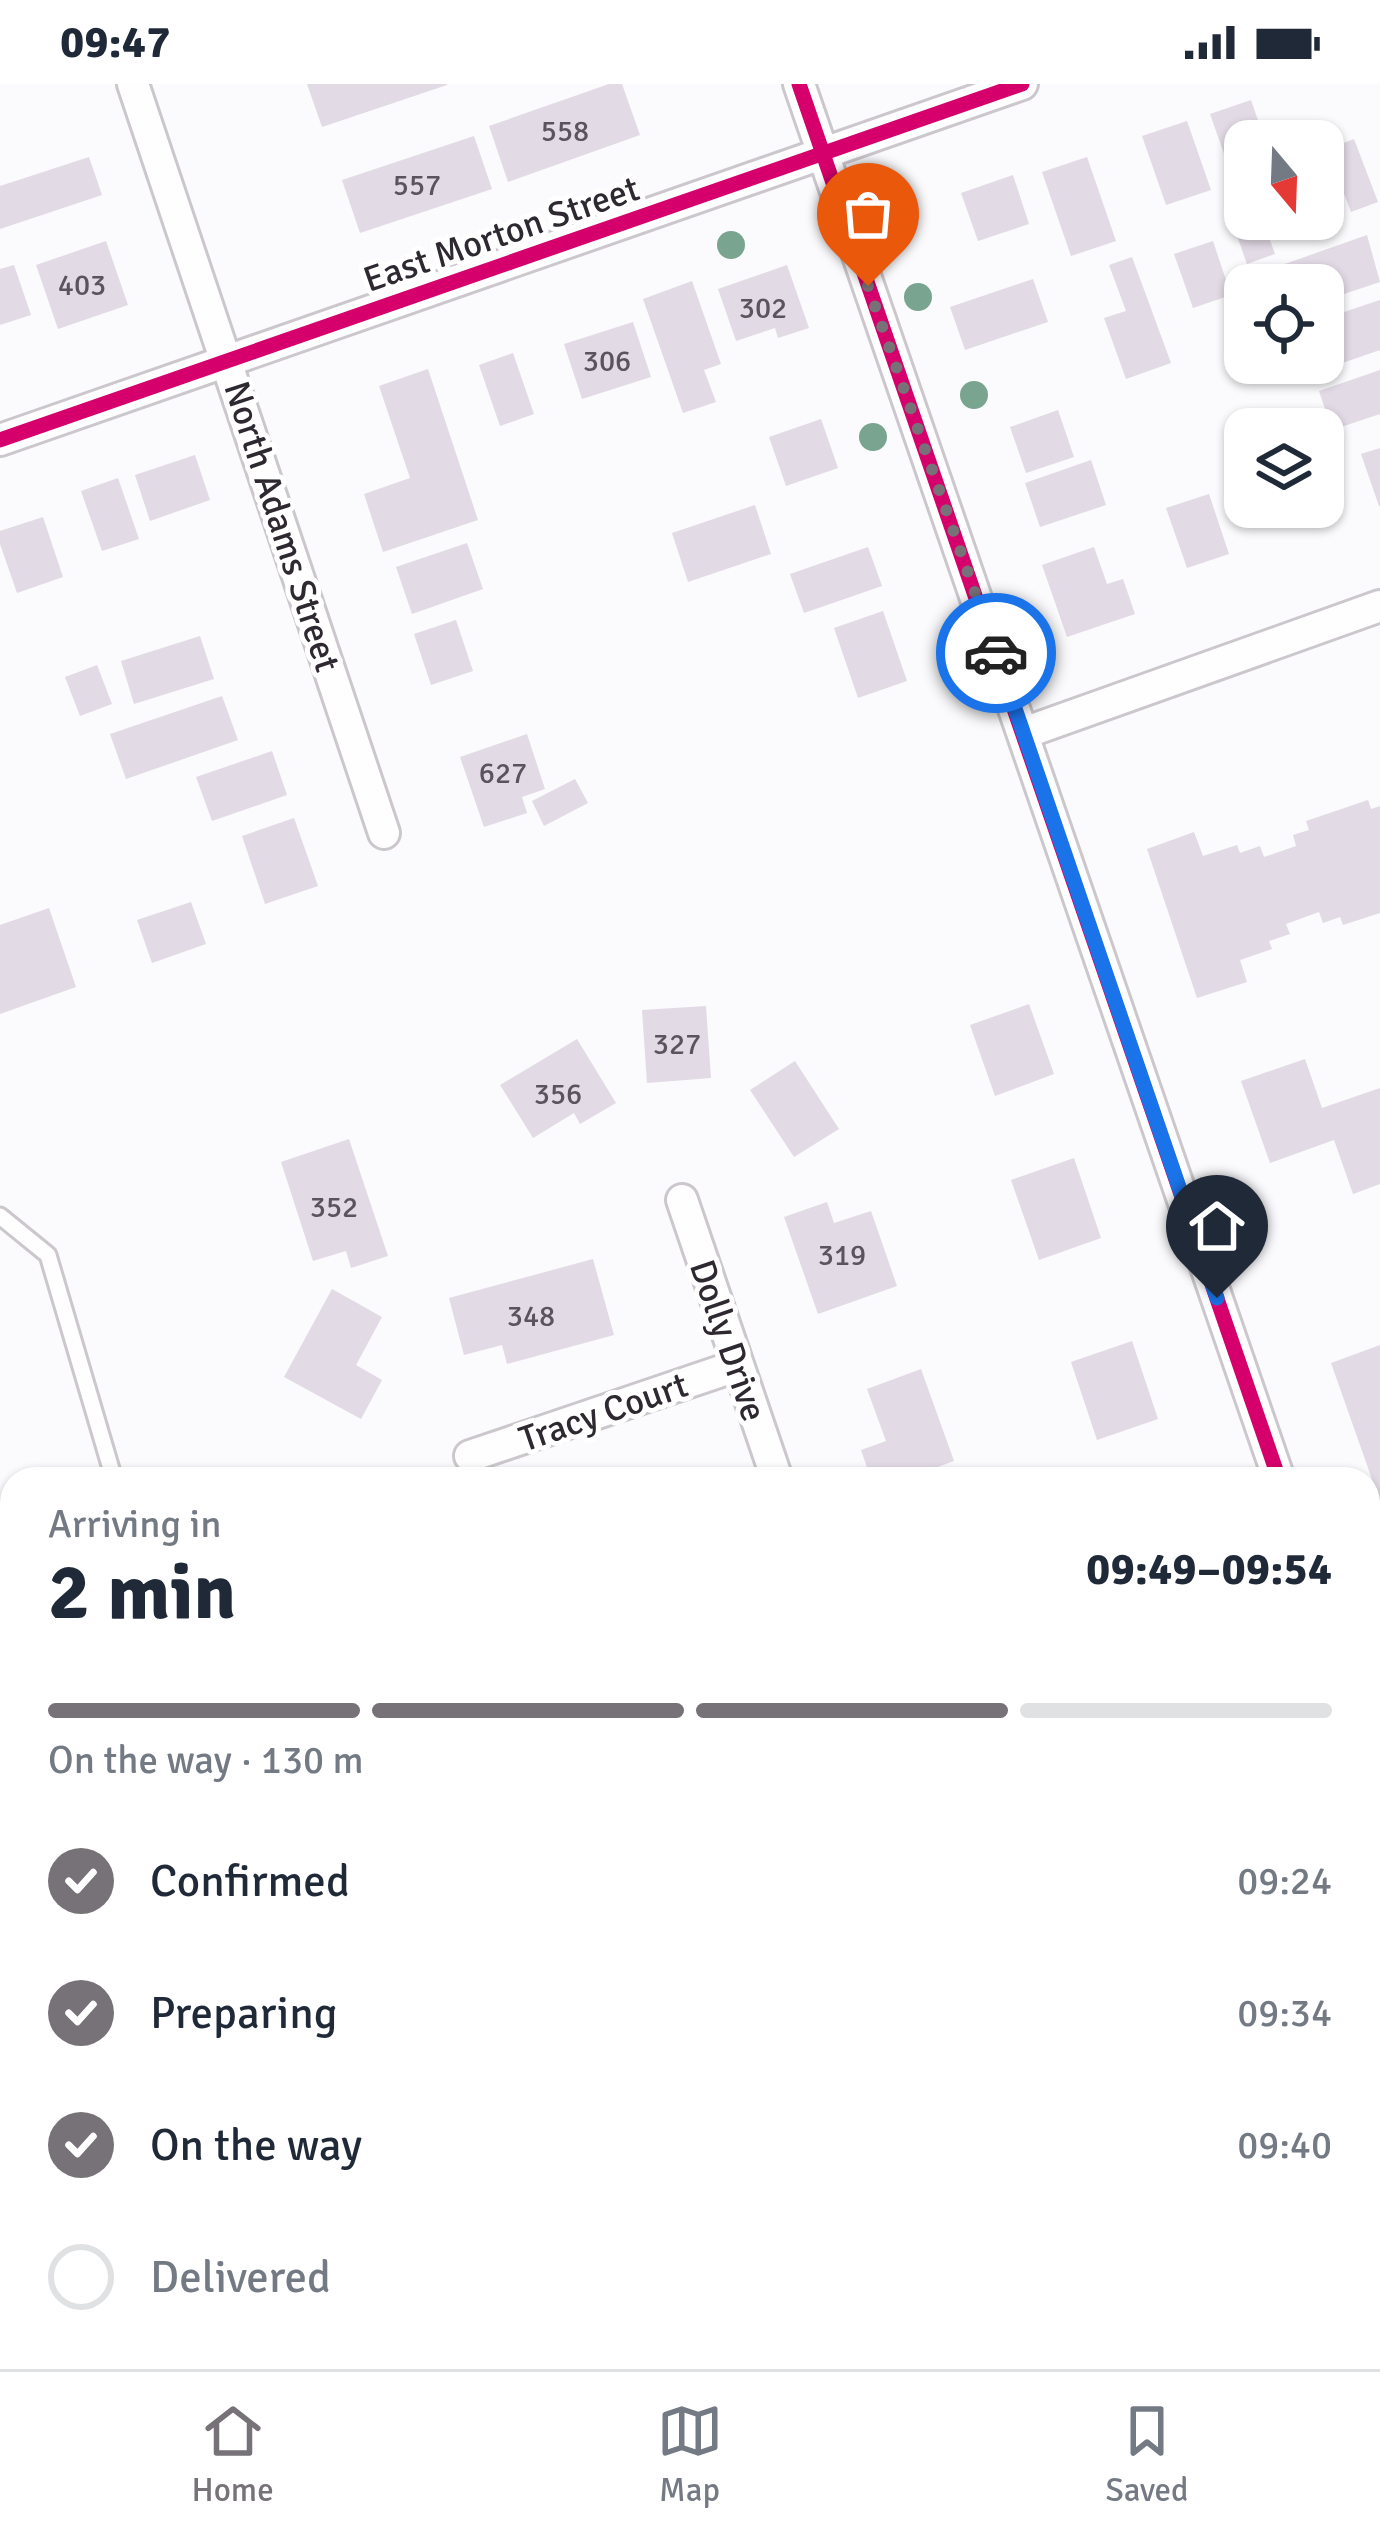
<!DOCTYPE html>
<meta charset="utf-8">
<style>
:root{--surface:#fff;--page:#f6f6f7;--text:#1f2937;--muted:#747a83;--line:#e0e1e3;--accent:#767277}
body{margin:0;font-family:Signika,sans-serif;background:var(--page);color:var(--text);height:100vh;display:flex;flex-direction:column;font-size:45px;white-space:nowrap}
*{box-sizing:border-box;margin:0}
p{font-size:39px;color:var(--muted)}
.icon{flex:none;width:66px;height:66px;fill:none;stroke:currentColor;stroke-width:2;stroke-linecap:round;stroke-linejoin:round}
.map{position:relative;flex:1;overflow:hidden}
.drawer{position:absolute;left:0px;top:1383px;width:1380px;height:903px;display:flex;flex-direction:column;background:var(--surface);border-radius:36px 36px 0 0;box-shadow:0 3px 9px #0004}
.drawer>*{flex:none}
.needle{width:78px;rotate:161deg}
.tools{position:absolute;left:1224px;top:36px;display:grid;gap:24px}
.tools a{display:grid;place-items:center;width:120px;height:120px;border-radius:24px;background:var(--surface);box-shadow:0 3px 9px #0004;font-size:60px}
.pin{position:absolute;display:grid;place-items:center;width:102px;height:102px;color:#fff;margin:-123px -51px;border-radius:50% 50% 50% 0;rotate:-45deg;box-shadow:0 0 12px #0007}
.pin .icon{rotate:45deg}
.courier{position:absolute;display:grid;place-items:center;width:120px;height:120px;margin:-60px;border:9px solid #1a73e8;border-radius:50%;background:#fff;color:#222;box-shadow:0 3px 15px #0007}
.headline em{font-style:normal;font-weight:800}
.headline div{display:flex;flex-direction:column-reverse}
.headline{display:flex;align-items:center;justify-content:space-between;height:204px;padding:0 48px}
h1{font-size:78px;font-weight:800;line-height:90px}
.bar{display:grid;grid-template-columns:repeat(4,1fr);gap:18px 12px;align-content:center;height:144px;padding:0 48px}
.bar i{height:15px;border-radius:9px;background:var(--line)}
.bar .selected{background:var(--accent)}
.bar p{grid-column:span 4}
ol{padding:0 48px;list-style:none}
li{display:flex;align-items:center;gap:36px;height:132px}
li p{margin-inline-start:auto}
li .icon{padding:12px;border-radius:50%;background:var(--accent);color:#fff;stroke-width:4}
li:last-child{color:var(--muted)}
li i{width:66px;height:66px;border:6px solid var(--line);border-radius:50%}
.status{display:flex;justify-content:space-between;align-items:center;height:84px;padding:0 60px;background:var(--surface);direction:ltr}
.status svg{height:33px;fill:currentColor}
.dock{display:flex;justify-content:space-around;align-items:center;height:168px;border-top:3px solid var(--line);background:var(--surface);font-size:33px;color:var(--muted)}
.dock a{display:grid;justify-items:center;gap:6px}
.dock .selected{color:var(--accent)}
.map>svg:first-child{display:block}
.building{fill:#e2dae5}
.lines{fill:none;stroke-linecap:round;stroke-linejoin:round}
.lane-casing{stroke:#cbc7cc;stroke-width:21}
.street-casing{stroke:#cbc7cc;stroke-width:36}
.lane{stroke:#fefeff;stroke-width:15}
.street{stroke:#fefeff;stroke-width:30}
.cycleway-casing{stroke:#fff;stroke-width:22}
.cycleway{stroke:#d6006c;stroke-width:15}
.tree{fill:#79a48f}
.done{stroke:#767277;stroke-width:12;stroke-dasharray:0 21.6}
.route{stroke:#1a73e8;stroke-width:15}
.labels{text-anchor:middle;stroke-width:10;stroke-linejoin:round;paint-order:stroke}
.number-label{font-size:30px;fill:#5b545d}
.street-label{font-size:36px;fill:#2e2830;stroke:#fff}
</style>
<div class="status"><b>09:47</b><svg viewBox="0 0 49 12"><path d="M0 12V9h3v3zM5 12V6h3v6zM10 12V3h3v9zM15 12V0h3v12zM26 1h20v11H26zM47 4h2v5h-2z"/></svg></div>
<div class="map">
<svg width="1380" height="2285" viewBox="0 0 1380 2285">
<rect width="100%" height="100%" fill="#fbfafc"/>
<g class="building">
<path d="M307,0H447V1L322,43Z"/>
<path d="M609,0H622L640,51L508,98L489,42Z"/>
<path d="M1251,16L1265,57H1245V91L1233,95L1210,30Z"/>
<path d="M1187,37L1211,106L1166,121L1142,52Z"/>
<path d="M474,52L492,105L360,149L342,96Z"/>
<path d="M1354,55L1378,118L1351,128L1327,65Z"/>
<path d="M89,73L102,111L0,145V102Z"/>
<path d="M1087,73L1116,157L1071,172L1042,88Z"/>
<path d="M1013,91L1029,140L978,157L961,109Z"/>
<path d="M1263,137L1275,170L1247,180L1235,146Z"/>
<path d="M1367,151L1380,198L1323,217V201H1267L1262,188Z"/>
<path d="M106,157L128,221L58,245L36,181Z"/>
<path d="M1213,157L1231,211L1193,224L1174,170Z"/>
<path d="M1132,173L1171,279L1126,295L1104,234L1126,227L1109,181Z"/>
<path d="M14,181L31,231L0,241V185Z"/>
<path d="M787,181L809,244L778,254L775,244L736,257L718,205Z"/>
<path d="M1033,195L1048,238L965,266L950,223Z"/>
<path d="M692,197L721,280L704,286L716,318L683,329L643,215Z"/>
<path d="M1380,216V266L1299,294L1293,279H1323V235Z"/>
<path d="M633,238L651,293L582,315L564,260Z"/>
<path d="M513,269L534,330L500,342L479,281Z"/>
<path d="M428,285L478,436L383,468L364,410L410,394L379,302Z"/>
<path d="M1380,286V330L1332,346L1319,307Z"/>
<path d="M1058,326L1074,373L1026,389L1010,343Z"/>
<path d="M821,335L838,384L786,402L769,353Z"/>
<path d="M1380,364V422H1379L1361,370Z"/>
<path d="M195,371L210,416L150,437L135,391Z"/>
<path d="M1091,376L1106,421L1040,443L1025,399Z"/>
<path d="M118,394L139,455L102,467L81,407Z"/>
<path d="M1209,410L1229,470L1187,484L1166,424Z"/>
<path d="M755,421L771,470L688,498L672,449Z"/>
<path d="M43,433L63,493L17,509L0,460V447Z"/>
<path d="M467,459L483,505L412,530L396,483Z"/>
<path d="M868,463L882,502L804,529L790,490Z"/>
<path d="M1094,463L1107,500L1123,495L1135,530L1067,553L1042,481Z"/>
<path d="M883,527L907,597L858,614L834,544Z"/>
<path d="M456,536L473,587L431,601L414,550Z"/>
<path d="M200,552L214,595L134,620L121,577Z"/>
<path d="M97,581L112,620L80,632L65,593Z"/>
<path d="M222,612L238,656L126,695L110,650Z"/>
<path d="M527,650L545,705L522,713L527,729L484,743L460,673Z"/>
<path d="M272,667L287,711L212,737L196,693Z"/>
<path d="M575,695L588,719L544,742L532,717Z"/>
<path d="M1368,716L1371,725L1380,722V829L1343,841L1340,833L1323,839L1319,828L1286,840L1290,850L1269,857L1272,865L1240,876L1247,898L1197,914L1147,765L1194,748L1203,772L1237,761L1240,769L1260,762L1264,773L1296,762L1293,751L1309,746L1306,737Z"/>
<path d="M294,734L318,802L265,820L242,752Z"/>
<path d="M191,818L206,860L152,879L137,836Z"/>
<path d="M49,824L76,903L0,930V841Z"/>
<path d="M1029,920L1054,990L995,1012L970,941Z"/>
<path d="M706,922L711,994L647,999L642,926Z"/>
<path d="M577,955L616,1019L580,1040L574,1029L533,1054L500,1001Z"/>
<path d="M1305,975L1322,1024L1380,1004V1100L1353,1110L1334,1056L1270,1079L1241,997Z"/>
<path d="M795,977L839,1045L794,1073L750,1006Z"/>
<path d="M349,1055L388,1172L351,1184L346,1167L313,1177L281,1078Z"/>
<path d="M1074,1074L1101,1154L1039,1176L1011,1096Z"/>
<path d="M827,1118L834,1139L871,1127L897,1202L818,1230L784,1133Z"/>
<path d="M593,1175L614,1251L507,1280L502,1261L464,1271L449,1214Z"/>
<path d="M332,1205L382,1233L356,1281L382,1296L361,1335L284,1293Z"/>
<path d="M1132,1257L1158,1335L1097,1356L1071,1278Z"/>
<path d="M1380,1261V1415H1379L1331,1279Z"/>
<path d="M921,1285L954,1377L904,1395H871L861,1366L886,1357L867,1305Z"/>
<path d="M1380,1994V2096L1368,2101V1999Z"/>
<path d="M173,2274H271L275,2285H155L153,2281Z"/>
<path d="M317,2274H375L349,2285H322Z"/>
<path d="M376,2274H415L390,2285H381Z"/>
</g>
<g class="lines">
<defs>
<path id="lane" d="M0,1132L48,1171L114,1395"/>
<g id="street">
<path d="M133,0L384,749"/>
<path d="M799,0L1279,1395"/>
<path d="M0,356L1022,0"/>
<path d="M1024,649L1380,522"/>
<path d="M682,1116L777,1395"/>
<path d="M470,1372L736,1282"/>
<path d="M1368,1656L1380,1691"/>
<path d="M1368,1745L1380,1741"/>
<path d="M1368,2183L1380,2179"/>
<path d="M631,2285L658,2274"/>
</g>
</defs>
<use href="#lane" class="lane-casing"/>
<use href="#street" class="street-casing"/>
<use href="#lane" class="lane"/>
<use href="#street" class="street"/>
<defs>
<g id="cycleway">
<path d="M799,0L1279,1395"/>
<path d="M0,356L1022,0"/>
</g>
</defs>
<use href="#cycleway" class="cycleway-casing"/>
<use href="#cycleway" class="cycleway"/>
</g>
<g class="tree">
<circle cx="731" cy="161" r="14"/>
<circle cx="918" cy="213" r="14"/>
<circle cx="974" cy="311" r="14"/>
<circle cx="873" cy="353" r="14"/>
</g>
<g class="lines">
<path class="done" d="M868,202L996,569"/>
<path class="route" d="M996,569L1217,1214"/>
</g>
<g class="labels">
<g class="number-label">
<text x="565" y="57">558</text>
<text x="417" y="111">557</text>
<text x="82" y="211">403</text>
<text x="763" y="234">302</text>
<text x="607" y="287">306</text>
<text x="503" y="699">627</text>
<text x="677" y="970">327</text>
<text x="558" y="1020">356</text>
<text x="334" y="1133">352</text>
<text x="842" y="1181">319</text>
<text x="531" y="1242">348</text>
</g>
<g class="street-label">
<text transform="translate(501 149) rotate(-19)" y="13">East Morton Street</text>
<text transform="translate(283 442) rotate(72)" y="13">North Adams Street</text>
<text transform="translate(729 1256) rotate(71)" y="13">Dolly Drive</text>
<text transform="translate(603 1327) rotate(-19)" y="13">Tracy Court</text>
</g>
</g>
</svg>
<div class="tools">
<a><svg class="needle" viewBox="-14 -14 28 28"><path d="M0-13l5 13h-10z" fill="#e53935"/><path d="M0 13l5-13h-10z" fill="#747a83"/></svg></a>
<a><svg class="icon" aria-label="locate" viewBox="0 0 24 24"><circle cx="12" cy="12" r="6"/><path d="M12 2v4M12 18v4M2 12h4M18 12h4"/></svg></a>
<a><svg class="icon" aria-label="layers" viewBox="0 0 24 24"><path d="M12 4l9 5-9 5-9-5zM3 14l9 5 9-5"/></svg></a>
</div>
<div class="pin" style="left:868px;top:202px;background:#ea580c"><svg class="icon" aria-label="bag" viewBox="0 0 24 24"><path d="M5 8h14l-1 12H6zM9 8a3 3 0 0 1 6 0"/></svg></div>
<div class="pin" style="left:1217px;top:1214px;background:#1f2937"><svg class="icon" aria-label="home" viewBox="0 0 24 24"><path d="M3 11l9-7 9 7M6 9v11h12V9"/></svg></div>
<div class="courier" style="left:996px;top:569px"><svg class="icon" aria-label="car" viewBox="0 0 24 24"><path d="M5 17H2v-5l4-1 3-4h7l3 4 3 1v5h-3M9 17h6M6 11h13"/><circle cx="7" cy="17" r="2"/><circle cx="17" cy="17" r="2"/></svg></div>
<section class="drawer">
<div class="headline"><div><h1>2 min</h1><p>Arriving in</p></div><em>09:49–09:54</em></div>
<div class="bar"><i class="selected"></i><i class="selected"></i><i class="selected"></i><i></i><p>On the way · 130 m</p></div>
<ol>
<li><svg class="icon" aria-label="check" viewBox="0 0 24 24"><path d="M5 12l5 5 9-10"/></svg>Confirmed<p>09:24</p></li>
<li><svg class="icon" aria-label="check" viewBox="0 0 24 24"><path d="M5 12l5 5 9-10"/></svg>Preparing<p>09:34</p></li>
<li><svg class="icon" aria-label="check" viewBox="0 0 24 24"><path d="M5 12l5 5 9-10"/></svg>On the way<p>09:40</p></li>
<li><i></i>Delivered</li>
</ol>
</section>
</div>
<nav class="dock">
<a class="selected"><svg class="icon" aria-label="home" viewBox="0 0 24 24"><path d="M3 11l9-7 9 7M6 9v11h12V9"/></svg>Home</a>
<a><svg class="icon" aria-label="map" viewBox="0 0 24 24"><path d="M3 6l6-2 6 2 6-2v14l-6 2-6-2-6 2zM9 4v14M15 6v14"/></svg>Map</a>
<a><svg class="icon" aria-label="saved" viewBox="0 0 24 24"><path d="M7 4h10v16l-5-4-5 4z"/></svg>Saved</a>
</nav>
